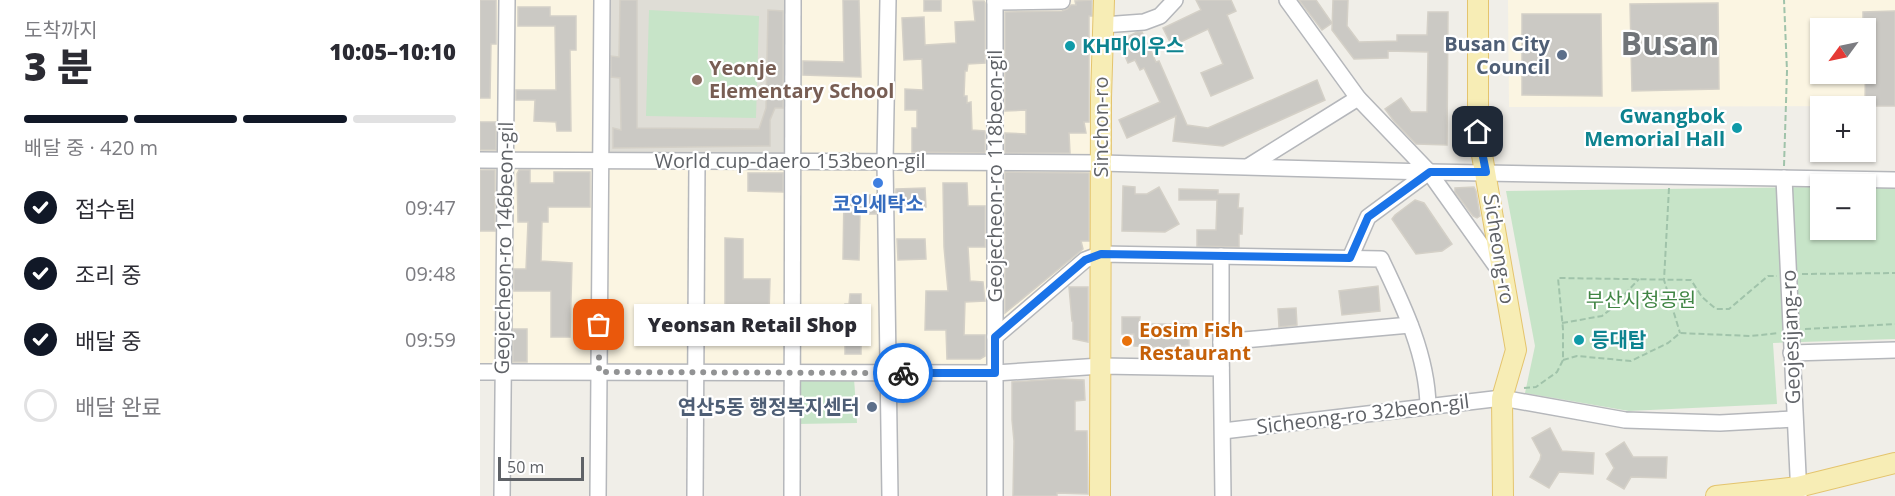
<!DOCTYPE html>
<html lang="ko">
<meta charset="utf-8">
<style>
:root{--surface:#fff;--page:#f7f7f7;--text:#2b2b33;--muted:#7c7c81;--line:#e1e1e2;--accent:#111827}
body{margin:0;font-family:"Open Sans","Noto Sans KR",sans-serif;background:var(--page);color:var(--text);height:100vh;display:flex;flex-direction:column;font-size:22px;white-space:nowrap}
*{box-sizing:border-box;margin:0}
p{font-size:20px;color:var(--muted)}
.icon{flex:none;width:33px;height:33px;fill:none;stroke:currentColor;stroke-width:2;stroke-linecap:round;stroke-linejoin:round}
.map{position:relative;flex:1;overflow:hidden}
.drawer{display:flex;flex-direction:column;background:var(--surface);width:480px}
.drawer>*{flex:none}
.needle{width:39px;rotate:237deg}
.buttons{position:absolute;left:1330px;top:18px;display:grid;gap:12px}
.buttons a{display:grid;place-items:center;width:66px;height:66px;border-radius:0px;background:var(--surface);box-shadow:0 2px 4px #0004;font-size:30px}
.scale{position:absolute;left:18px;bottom:15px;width:86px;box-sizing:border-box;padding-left:6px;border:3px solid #5f6267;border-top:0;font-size:16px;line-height:21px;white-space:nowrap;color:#5f6267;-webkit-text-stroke:4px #fff;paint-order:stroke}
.pin{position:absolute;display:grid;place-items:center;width:51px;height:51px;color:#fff;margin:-26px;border-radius:12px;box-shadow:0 3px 9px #0006}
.courier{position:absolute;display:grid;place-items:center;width:60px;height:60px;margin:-30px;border:4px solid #1a73e8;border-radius:50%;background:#fff;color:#222;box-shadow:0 2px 8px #0007}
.bubble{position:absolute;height:42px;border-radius:0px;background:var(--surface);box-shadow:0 2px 4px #0004;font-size:20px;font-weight:800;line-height:42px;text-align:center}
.headline em{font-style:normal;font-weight:800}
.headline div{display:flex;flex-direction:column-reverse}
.headline{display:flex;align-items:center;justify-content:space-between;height:102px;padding:0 24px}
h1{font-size:39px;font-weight:800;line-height:45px}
.bar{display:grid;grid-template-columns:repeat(4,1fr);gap:9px 6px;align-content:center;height:72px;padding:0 24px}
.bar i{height:8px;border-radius:4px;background:var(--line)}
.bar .active{background:var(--accent)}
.bar p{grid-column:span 4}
ol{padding:0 24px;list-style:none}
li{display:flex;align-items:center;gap:18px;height:66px}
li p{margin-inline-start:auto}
li .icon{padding:6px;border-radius:50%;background:var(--accent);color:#fff;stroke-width:4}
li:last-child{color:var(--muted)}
li i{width:33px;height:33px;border:3px solid var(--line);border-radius:50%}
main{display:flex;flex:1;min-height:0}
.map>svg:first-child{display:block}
.commercial{fill:#fbf5e2;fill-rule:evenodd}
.education{fill:#dfddd6}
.green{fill:#c7e4c8}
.building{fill:#cbc9c4;stroke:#d4d0c7;stroke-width:1.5}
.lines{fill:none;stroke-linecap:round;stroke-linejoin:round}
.minor-casing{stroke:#b5b7bb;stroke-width:18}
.major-casing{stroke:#e4c46d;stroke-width:22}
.path{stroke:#a0c3aa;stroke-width:2;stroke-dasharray:6 3;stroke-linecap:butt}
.minor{stroke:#fff;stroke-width:15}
.major{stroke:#f7edb5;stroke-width:20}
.done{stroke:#929394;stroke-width:6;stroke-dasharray:0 10.8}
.route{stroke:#1a73e8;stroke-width:8}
.culture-dot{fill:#0f9aa8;stroke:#fff;stroke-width:2}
.service-dot{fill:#5c6f8a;stroke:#fff;stroke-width:2}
.education-dot{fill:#8d6e63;stroke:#fff;stroke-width:2}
.shop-dot{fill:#3f7fe0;stroke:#fff;stroke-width:2}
.food-dot{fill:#e8710a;stroke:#fff;stroke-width:2}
.labels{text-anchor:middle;stroke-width:4.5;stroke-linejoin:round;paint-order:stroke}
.service-label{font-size:20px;font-weight:bold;fill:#4e5e75;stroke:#fff;text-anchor:end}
.culture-label{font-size:20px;font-weight:bold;fill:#0d838f;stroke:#fff;text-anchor:start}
.education-label{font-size:20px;font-weight:bold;fill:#785e54;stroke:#fff;text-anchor:start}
.street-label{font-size:20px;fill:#5f6267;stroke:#fff}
.shop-label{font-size:20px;font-weight:bold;fill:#366cbe;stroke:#fff}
.park-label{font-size:20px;fill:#408544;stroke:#fff}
.food-label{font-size:20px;font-weight:bold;fill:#c56008;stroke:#fff;text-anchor:start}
.town-label{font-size:32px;font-weight:bold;fill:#707478;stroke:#fff}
</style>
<main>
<section class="drawer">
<div class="headline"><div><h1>3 분</h1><p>도착까지</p></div><em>10:05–10:10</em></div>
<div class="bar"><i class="active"></i><i class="active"></i><i class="active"></i><i></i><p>배달 중 · 420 m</p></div>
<ol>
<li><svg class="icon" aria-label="check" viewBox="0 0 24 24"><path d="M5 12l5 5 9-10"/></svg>접수됨<p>09:47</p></li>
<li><svg class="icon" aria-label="check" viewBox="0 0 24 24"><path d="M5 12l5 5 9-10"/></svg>조리 중<p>09:48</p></li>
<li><svg class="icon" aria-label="check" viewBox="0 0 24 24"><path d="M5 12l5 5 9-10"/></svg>배달 중<p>09:59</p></li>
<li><i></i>배달 완료</li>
</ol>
</section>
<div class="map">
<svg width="1415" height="496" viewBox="0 0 1415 496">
<rect width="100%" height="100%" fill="#f0eee8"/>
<g class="commercial">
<path d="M0,0H618L613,246L580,276L555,292L513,326L514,364H0Z"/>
<path d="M1028,0H1415V106L1029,107ZM1341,28H1386V74H1341Z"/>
</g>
<path class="education" d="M122,0H313V161L119,160Z"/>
<g class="green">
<path d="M169,10L279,16L276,118L166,116Z"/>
<path d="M1415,186V339L1293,343L1297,404L1149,411L1045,393L1055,346L1026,191L1341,187V230H1386V187Z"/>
<path d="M316,377L374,378L377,423L316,424Z"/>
</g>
<g class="building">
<path d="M0,0H16V44H11L10,98H0Z"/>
<path d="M140,0H157V128L279,129L286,108L288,10L303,11V108H295L290,120V146L133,148V128L141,130L140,78L131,77V56L139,57Z"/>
<path d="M363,0H379L381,77L323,75V61L364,62Z"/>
<rect x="444" y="0" width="17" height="11"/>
<path d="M612,0V16H609V122H604L606,133H589L590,153H525V133L546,134V110L525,111V12L582,11L587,9L591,5H596L595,1Z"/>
<path d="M716,0H751L756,11L747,15L773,78L731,96L721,73L743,64L728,29L692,46L683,28L721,10Z"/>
<path d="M819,0H836L852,23L842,30Z"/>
<path d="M853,0H868L867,26L879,42L917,41V35H947L948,12H968L967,145L936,144L914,121L905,109L921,98L931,112H947L948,52L908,51V58L874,59L852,30Z"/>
<path d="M493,1H504L505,3V63L488,64L487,71H485L484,96H487V103L491,102L492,130L505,131V153L432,152V128H437V110H425V89L443,90L442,59L424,60L422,18L444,17L445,45L476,43L475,22L495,21Z"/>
<path d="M1238,3L1239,89L1152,91L1150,4Z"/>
<path d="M38,7H70V16H96V50H90L91,131H77L76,122L54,121L55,100H36V90H76L75,26H38Z"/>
<path d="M1415,11V106H1385L1386,28H1383V12Z"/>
<path d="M1042,14H1121L1122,96L1042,95Z"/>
<path d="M657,32H662L676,62L679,61L707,125L728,128L837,80L845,100L743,146L693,141L696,116L647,138L639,120L680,102L664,68L660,70L655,60L648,63L642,49L649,47L645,38Z"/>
<rect x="0" y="122" width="16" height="28"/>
<rect x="0" y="170" width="15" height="61"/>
<path d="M39,170H50V183H74V172H110V207H68V222H62L61,261L92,263L90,337H71V291H34V269H46L48,222H38L37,174Z"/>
<path d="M525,172L609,173V241H601L603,249L525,313Z"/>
<path d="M268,173H303V192L268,191Z"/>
<path d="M463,183H487L488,206H505V247H488L490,281L503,282L505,301L485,302L484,335H505V356L500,359H467L466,330H445L446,291H468L464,247Z"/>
<path d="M643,186L655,187V194H667L679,187L699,224L685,232L642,231Z"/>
<path d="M994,187L996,191L1000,216L997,218L993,216L975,192V188Z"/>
<path d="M445,188L446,207H415L416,189Z"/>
<path d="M699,189L738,190V194H759L758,208H763L762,234H759V247L717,246V230H736L737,200H699Z"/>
<path d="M364,195H396V214H380L379,260L363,259Z"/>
<path d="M935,200L944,203L972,244L962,251L936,254L912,219L915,215Z"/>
<path d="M245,238L263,239V279H290L289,313L245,312Z"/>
<path d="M417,239H445L446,259L418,260Z"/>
<path d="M898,286L900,311L862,315L859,291Z"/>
<path d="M589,287H608V342L593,339V321H592Z"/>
<path d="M370,294H381V354H365V304H369Z"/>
<path d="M816,308L817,325L799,327L798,309Z"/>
<path d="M642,317H660L659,324H709V346H691V354H677L678,347L654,346V334H642Z"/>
<rect x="33" y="329" width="14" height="33"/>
<path d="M579,379L604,380L605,400L595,401V431H607L608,494L577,493V496H533L534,441L532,420V382Z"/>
<path d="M1070,428L1082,451L1114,453L1113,474L1079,472L1069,488L1050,477L1060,460L1061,455L1052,438Z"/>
<path d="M1144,442L1153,457H1187L1186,478L1151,477L1144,489L1127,479L1134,468L1126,454Z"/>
</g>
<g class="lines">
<defs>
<g id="minor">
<path d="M408,0L405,162L410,496"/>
<path d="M515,0V496"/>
<path d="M807,0L878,98L949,172L1021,273"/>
<path d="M515,2L582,1"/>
<path d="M623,25L664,22L680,16L695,0"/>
<path d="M0,160L621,163L949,172L1415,180"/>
<path d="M769,166L878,98"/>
<path d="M1304,178L1319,496"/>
<path d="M741,256V342L743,496"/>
<path d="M870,258L888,217L949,172"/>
<path d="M515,337L605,260L621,254L901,259C923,305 947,354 948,406"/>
<path d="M741,342L930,325"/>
<path d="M1311,353L1415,350"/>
<path d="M0,372L515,373L621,366L741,368"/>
<path d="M743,431L1022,398L1145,420L1240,423L1314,419"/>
<path d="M22,496L27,0"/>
<path d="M118,496L122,0"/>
<path d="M215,496L217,161"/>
<path d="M312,496L313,0"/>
</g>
<g id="major">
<path d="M998,0V132L1036,350L1022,398L1023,496"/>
<path d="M620,496L621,98L624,0"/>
<path d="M1236,496L1318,487L1415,463"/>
</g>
</defs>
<use href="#minor" class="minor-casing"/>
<use href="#major" class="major-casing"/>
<g class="path">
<path d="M1304,166L1307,71L1304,0"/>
<path d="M1189,188L1184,280L1200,333"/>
<path d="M1322,274L1415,273"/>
<path d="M1082,323L1122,316L1131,309L1159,279"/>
<path d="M1325,329L1415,324"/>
<path d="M1083,360L1097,356L1151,361L1188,343L1200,333L1271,336L1299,333"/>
<path d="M1044,388L1056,387L1077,372L1083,360V329L1078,278L1211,280L1222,297L1236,309H1249L1288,276H1297"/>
</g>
<use href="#minor" class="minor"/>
<use href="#major" class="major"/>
</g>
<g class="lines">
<path class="done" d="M119,325V372L423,373"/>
<path class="route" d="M423,373H515V337L605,260L621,254L870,258L888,217L950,172H1006L998,132"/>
</g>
<g class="culture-dot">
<circle cx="590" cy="46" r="6"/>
<circle cx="1257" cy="128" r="6"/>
<circle cx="1099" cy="340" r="6"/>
</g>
<g class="service-dot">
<circle cx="1082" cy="55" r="6"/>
<circle cx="392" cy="407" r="6"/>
</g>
<circle class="education-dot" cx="217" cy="80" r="6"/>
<circle class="shop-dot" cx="398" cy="183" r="6"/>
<circle class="food-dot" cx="647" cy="341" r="6"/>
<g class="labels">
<g class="service-label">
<text x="1070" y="51">Busan City<tspan x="1070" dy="23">Council</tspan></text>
<text x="380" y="414">연산5동 행정복지센터</text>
</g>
<g class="culture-label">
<text x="602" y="53">KH마이우스</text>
<text x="1245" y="123" text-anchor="end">Gwangbok<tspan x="1245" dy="23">Memorial Hall</tspan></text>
<text x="1111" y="347">등대탑</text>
</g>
<g class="education-label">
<text x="229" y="75">Yeonje<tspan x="229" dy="23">Elementary School</tspan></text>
</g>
<g class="street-label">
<text transform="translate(621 127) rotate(-90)" y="7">Sinchon-ro</text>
<text x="310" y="168">World cup-daero 153beon-gil</text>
<text transform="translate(515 176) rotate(-90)" y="7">Geojecheon-ro 118beon-gil</text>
<text transform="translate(24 248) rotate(-89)" y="7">Geojecheon-ro 146beon-gil</text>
<text transform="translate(1019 249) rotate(81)" y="7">Sicheong-ro</text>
<text transform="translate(1311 337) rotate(-92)" y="7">Geojesijang-ro</text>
<text transform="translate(883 414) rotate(-7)" y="7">Sicheong-ro 32beon-gil</text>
</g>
<g class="shop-label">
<text x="398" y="211">코인세탁소</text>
</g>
<g class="park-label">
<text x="1161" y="307">부산시청공원</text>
</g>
<g class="food-label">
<text x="659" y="337">Eosim Fish<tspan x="659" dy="23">Restaurant</tspan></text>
</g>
<g class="town-label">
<text x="1190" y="55">Busan</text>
</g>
</g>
</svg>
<div class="buttons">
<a><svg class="needle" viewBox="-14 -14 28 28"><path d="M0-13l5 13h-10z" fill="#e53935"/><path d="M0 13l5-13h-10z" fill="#7c7c81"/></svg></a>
<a>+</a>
<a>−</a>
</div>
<div class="scale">50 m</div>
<div class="pin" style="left:119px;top:325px;background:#ea580c"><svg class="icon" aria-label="bag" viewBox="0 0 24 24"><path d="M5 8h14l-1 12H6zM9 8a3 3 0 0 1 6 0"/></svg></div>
<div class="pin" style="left:998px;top:132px;background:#1f2937"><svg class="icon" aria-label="home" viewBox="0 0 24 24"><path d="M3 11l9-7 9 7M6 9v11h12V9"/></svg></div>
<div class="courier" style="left:423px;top:373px"><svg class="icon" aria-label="bike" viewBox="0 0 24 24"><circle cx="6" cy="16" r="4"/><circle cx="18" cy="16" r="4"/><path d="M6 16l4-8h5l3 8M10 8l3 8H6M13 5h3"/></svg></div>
<div class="bubble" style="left:154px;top:304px;width:237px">Yeonsan Retail Shop</div>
</div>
</main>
